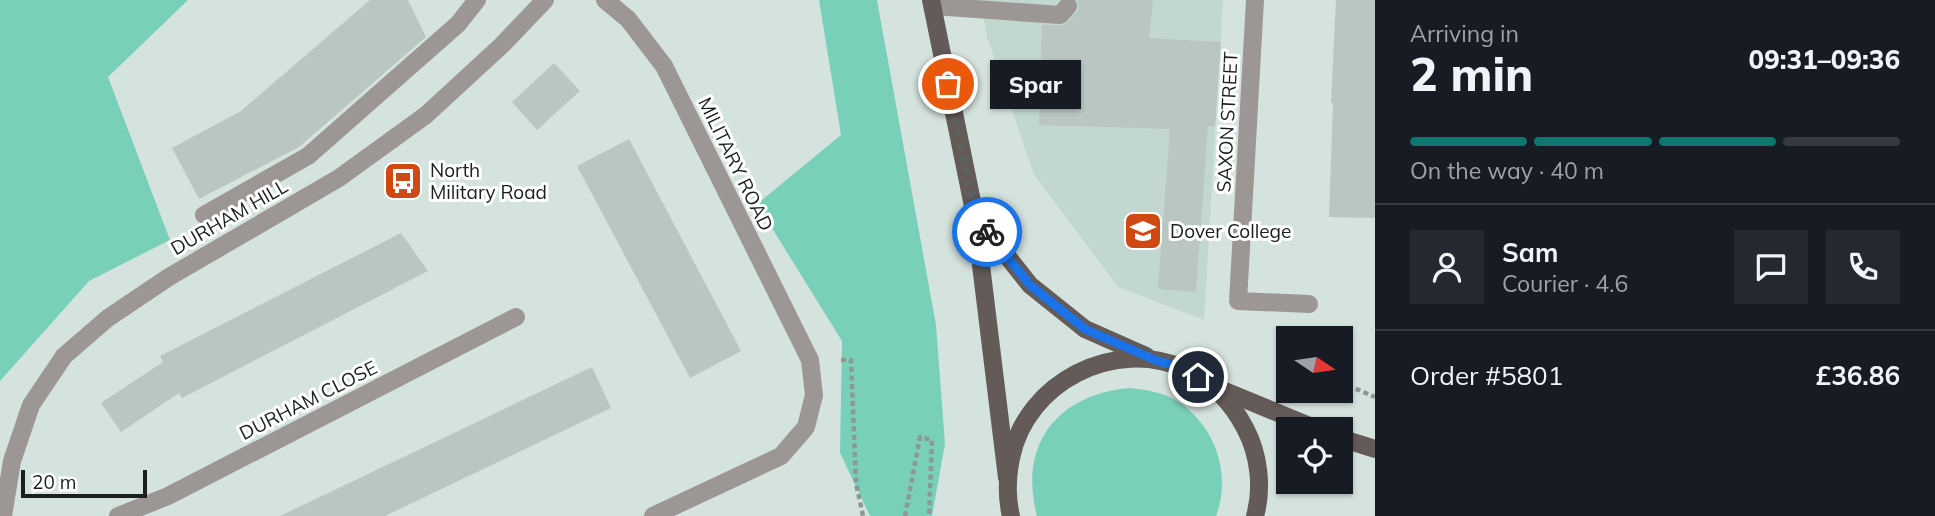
<!DOCTYPE html>
<meta charset="utf-8">
<style>
:root{--surface:#171b24;--page:#242831;--text:#f1f3f6;--muted:#9ea1a6;--line:#363941;--accent:#0f766e}
body{margin:0;font-family:Mulish,sans-serif;background:var(--page);color:var(--text);height:100vh;display:flex;flex-direction:column;font-size:26px;white-space:nowrap}
*{box-sizing:border-box;margin:0}
p{font-size:23px;color:var(--muted)}
.icon{flex:none;width:38px;height:38px;fill:none;stroke:currentColor;stroke-width:2;stroke-linecap:round;stroke-linejoin:round}
.map{position:relative;flex:1;overflow:hidden}
.side{display:flex;flex-direction:column;background:var(--surface);width:560px}
.side>*{flex:none}
.needle{width:46px;rotate:103deg}
.buttons{position:absolute;left:1276px;top:326px;display:grid;gap:14px}
.buttons a{display:grid;place-items:center;width:77px;height:77px;border-radius:0px;background:var(--surface);box-shadow:0 2px 5px #0004;font-size:35px}
.scale{position:absolute;left:21px;bottom:18px;width:126px;box-sizing:border-box;padding-left:7px;border:4px solid #1a1f1d;border-top:0;font-size:19px;line-height:24px;white-space:nowrap;color:#1a1f1d;-webkit-text-stroke:5px #fff;paint-order:stroke}
.pin{position:absolute;display:grid;place-items:center;width:60px;height:60px;color:#fff;margin:-30px;border:4px solid #fff;border-radius:50%;box-shadow:0 2px 7px #0007}
.courier{position:absolute;display:grid;place-items:center;width:70px;height:70px;margin:-35px;border:5px solid #1a73e8;border-radius:50%;background:#fff;color:#222;box-shadow:0 2px 9px #0007}
.bubble{position:absolute;height:49px;border-radius:0px;background:var(--surface);box-shadow:0 2px 5px #0004;font-size:23px;font-weight:800;line-height:49px;text-align:center}
.overview em{font-style:normal;font-weight:800}
.overview div{display:flex;flex-direction:column-reverse}
.overview{display:flex;align-items:center;justify-content:space-between;height:119px;padding:0 35px}
h1{font-size:46px;font-weight:800;line-height:52px}
.bar{display:grid;grid-template-columns:repeat(4,1fr);gap:10px 7px;align-content:center;height:84px;padding:0 35px}
.bar i{height:9px;border-radius:5px;background:var(--line)}
.bar .selected{background:var(--accent)}
.bar p{grid-column:span 4}
.line{display:flex;align-items:center;gap:18px;padding:0 35px;border-top:2px solid var(--line)}
.line div{flex:1}
.round{display:grid;place-items:center;flex:none;width:74px;height:74px;border-radius:0px;background:var(--page)}
main{display:flex;flex:1;min-height:0}
.map>svg:first-child{display:block}
.built{fill:#c2d7d0}
.green{fill:#79d0b9}
.building{fill:#b9c6c2}
.lines{fill:none;stroke-linecap:round;stroke-linejoin:round}
.path{stroke:#8d9794;stroke-width:4.5;stroke-dasharray:5 3.5;stroke-linecap:butt}
.minor{stroke:#9c9694;stroke-width:18}
.major{stroke:#645a57;stroke-width:18}
.done{stroke:#5b6461;stroke-width:7;stroke-dasharray:0 12.6}
.route{stroke:#1a73e8;stroke-width:9}
.labels{text-anchor:middle;stroke-width:6;stroke-linejoin:round;paint-order:stroke}
.street-label{font-size:19px;fill:#1a1f1d;stroke:#fff}
.poi-label{font-size:19px;fill:#1a1f1d;stroke:#fff;text-anchor:start}
</style>
<main>
<div class="map">
<svg width="1375" height="516" viewBox="0 0 1375 516">
<rect width="100%" height="100%" fill="#d5e3df"/>
<path class="built" d="M981,0H1223L1204,320L1118,287L1034,175L987,37Z"/>
<g class="green">
<path d="M0,0H188L108,77L170,240L89,281L0,381Z"/>
<path d="M819,0H877L936,325L945,444L932,516H870L840,453L842,341L757,204L841,135Z"/>
<path d="M1130,388C1146,390 1163,392 1177,401C1215,425 1232,474 1216,516H1037C1018,444 1058,394 1130,388Z"/>
</g>
<g class="building">
<path d="M370,0H408L426,37L299,147L199,199L172,148L241,111Z"/>
<path d="M1077,0H1153L1149,38L1221,42L1215,126H1208L1196,292L1158,289L1170,129L1039,125L1042,25H1065L1079,9Z"/>
<path d="M1336,0H1375V218L1329,217L1333,103H1331Z"/>
<path d="M554,63L580,91L537,130L512,102Z"/>
<path d="M629,139L741,351L690,378L577,166Z"/>
<path d="M401,233L428,271L182,398L179,393L121,432L101,403L163,362L160,356Z"/>
<path d="M592,367L611,408L385,516H280Z"/>
</g>
<g class="lines">
<g class="path">
<path d="M841,360H851L856,483L863,516"/>
<path d="M1340,382L1375,397"/>
<path d="M905,516L920,437L932,440L929,516"/>
</g>
<g class="minor">
<path d="M605,0L628,19L664,66L810,360L814,395L806,427L781,456L653,516"/>
<path d="M1255,0L1238,301L1309,304"/>
<path d="M933,6L1060,15L1068,6"/>
<path d="M204,215L308,156L458,24L477,0"/>
<path d="M3,516L12,461L31,405L64,356L108,318L169,277L339,178L426,115L502,45L545,0"/>
<path d="M118,516L168,496L516,317"/>
</g>
<g class="major">
<path d="M931,0L975,216L1007,478"/>
<path d="M976,217L1030,285L1085,329L1146,356"/>
<path d="M1220,389L1317,429"/>
<path d="M1340,438L1375,449"/>
<path d="M1011,516C1006,496 1007,478 1011,458C1026,382 1115,337 1185,369C1212,382 1232,403 1245,428C1259,454 1263,488 1255,516"/>
</g>
</g>
<g class="lines">
<path class="done" d="M948,84L975,216L987,232"/>
<path class="route" d="M987,232L1030,285L1085,329L1155,360L1185,369L1198,377"/>
</g>
<defs>
<symbol id="bus-square" viewBox="-11 -11 22 22"><rect x="-9" y="-9" width="18" height="18" rx="4" fill="#d04913" stroke="#fff"/><path d="M-5-6H5V4H4V6H2V4H-2V6H-4V4H-5ZM-3.5-4V0h7V-4ZM-3.5 1.2v1.5H-2V1.2ZM2 1.2v1.5H3.5V1.2Z" fill="#fff"/></symbol>
<symbol id="school-square" viewBox="-11 -11 22 22"><rect x="-9" y="-9" width="18" height="18" rx="4" fill="#d04913" stroke="#fff"/><path d="M0-5L7-2L0 1L-7-2ZM-4 1L0 2.5L4 1V4Q0 6-4 4Z" fill="#fff"/></symbol>
</defs>
<g fill-rule="evenodd">
<use href="#bus-square" x="381" y="159" width="44" height="44"/>
<use href="#school-square" x="1121" y="209" width="44" height="44"/>
</g>
<g class="labels">
<g class="street-label">
<text transform="translate(1227 122) rotate(-87)" y="7">SAXON STREET</text>
<text transform="translate(736 164) rotate(64)" y="7">MILITARY ROAD</text>
<text transform="translate(229 217) rotate(-30)" y="7">DURHAM HILL</text>
<text transform="translate(308 400) rotate(-27)" y="7">DURHAM CLOSE</text>
</g>
<g class="poi-label">
<text x="430" y="177">North<tspan x="430" dy="22">Military Road</tspan></text>
<text x="1170" y="238">Dover College</text>
</g>
</g>
</svg>
<div class="buttons">
<a><svg class="needle" viewBox="-14 -14 28 28"><path d="M0-13l5 13h-10z" fill="#e53935"/><path d="M0 13l5-13h-10z" fill="#9ea1a6"/></svg></a>
<a><svg class="icon" aria-label="locate" viewBox="0 0 24 24"><circle cx="12" cy="12" r="6"/><path d="M12 2v4M12 18v4M2 12h4M18 12h4"/></svg></a>
</div>
<div class="scale">20 m</div>
<div class="pin" style="left:948px;top:84px;background:#ea580c"><svg class="icon" aria-label="bag" viewBox="0 0 24 24"><path d="M5 8h14l-1 12H6zM9 8a3 3 0 0 1 6 0"/></svg></div>
<div class="pin" style="left:1198px;top:377px;background:#1f2937"><svg class="icon" aria-label="home" viewBox="0 0 24 24"><path d="M3 11l9-7 9 7M6 9v11h12V9"/></svg></div>
<div class="courier" style="left:987px;top:232px"><svg class="icon" aria-label="bike" viewBox="0 0 24 24"><circle cx="6" cy="16" r="4"/><circle cx="18" cy="16" r="4"/><path d="M6 16l4-8h5l3 8M10 8l3 8H6M13 5h3"/></svg></div>
<div class="bubble" style="left:990px;top:60px;width:91px">Spar</div>
</div>
<section class="side">
<div class="overview"><div><h1>2 min</h1><p>Arriving in</p></div><em>09:31–09:36</em></div>
<div class="bar"><i class="selected"></i><i class="selected"></i><i class="selected"></i><i></i><p>On the way · 40 m</p></div>
<div class="line" style="height:126px"><a class="round"><svg class="icon" aria-label="person" viewBox="0 0 24 24"><circle cx="12" cy="8" r="4"/><path d="M4 21q1-7 8-7t8 7"/></svg></a><div><b>Sam</b><p>Courier · 4.6</p></div><a class="round"><svg class="icon" aria-label="chat" viewBox="0 0 24 24"><path d="M4 5h16v11H9l-5 4z"/></svg></a><a class="round"><svg class="icon" aria-label="phone" viewBox="0 0 24 24"><path d="M5 4h4l2 5-3 2q2 4 5 5l2-3 5 2v4C11 20 4 13 5 4z"/></svg></a></div>
<div class="line" style="height:91px"><div>Order #5801</div><b>£36.86</b></div>
</section>
</main>
